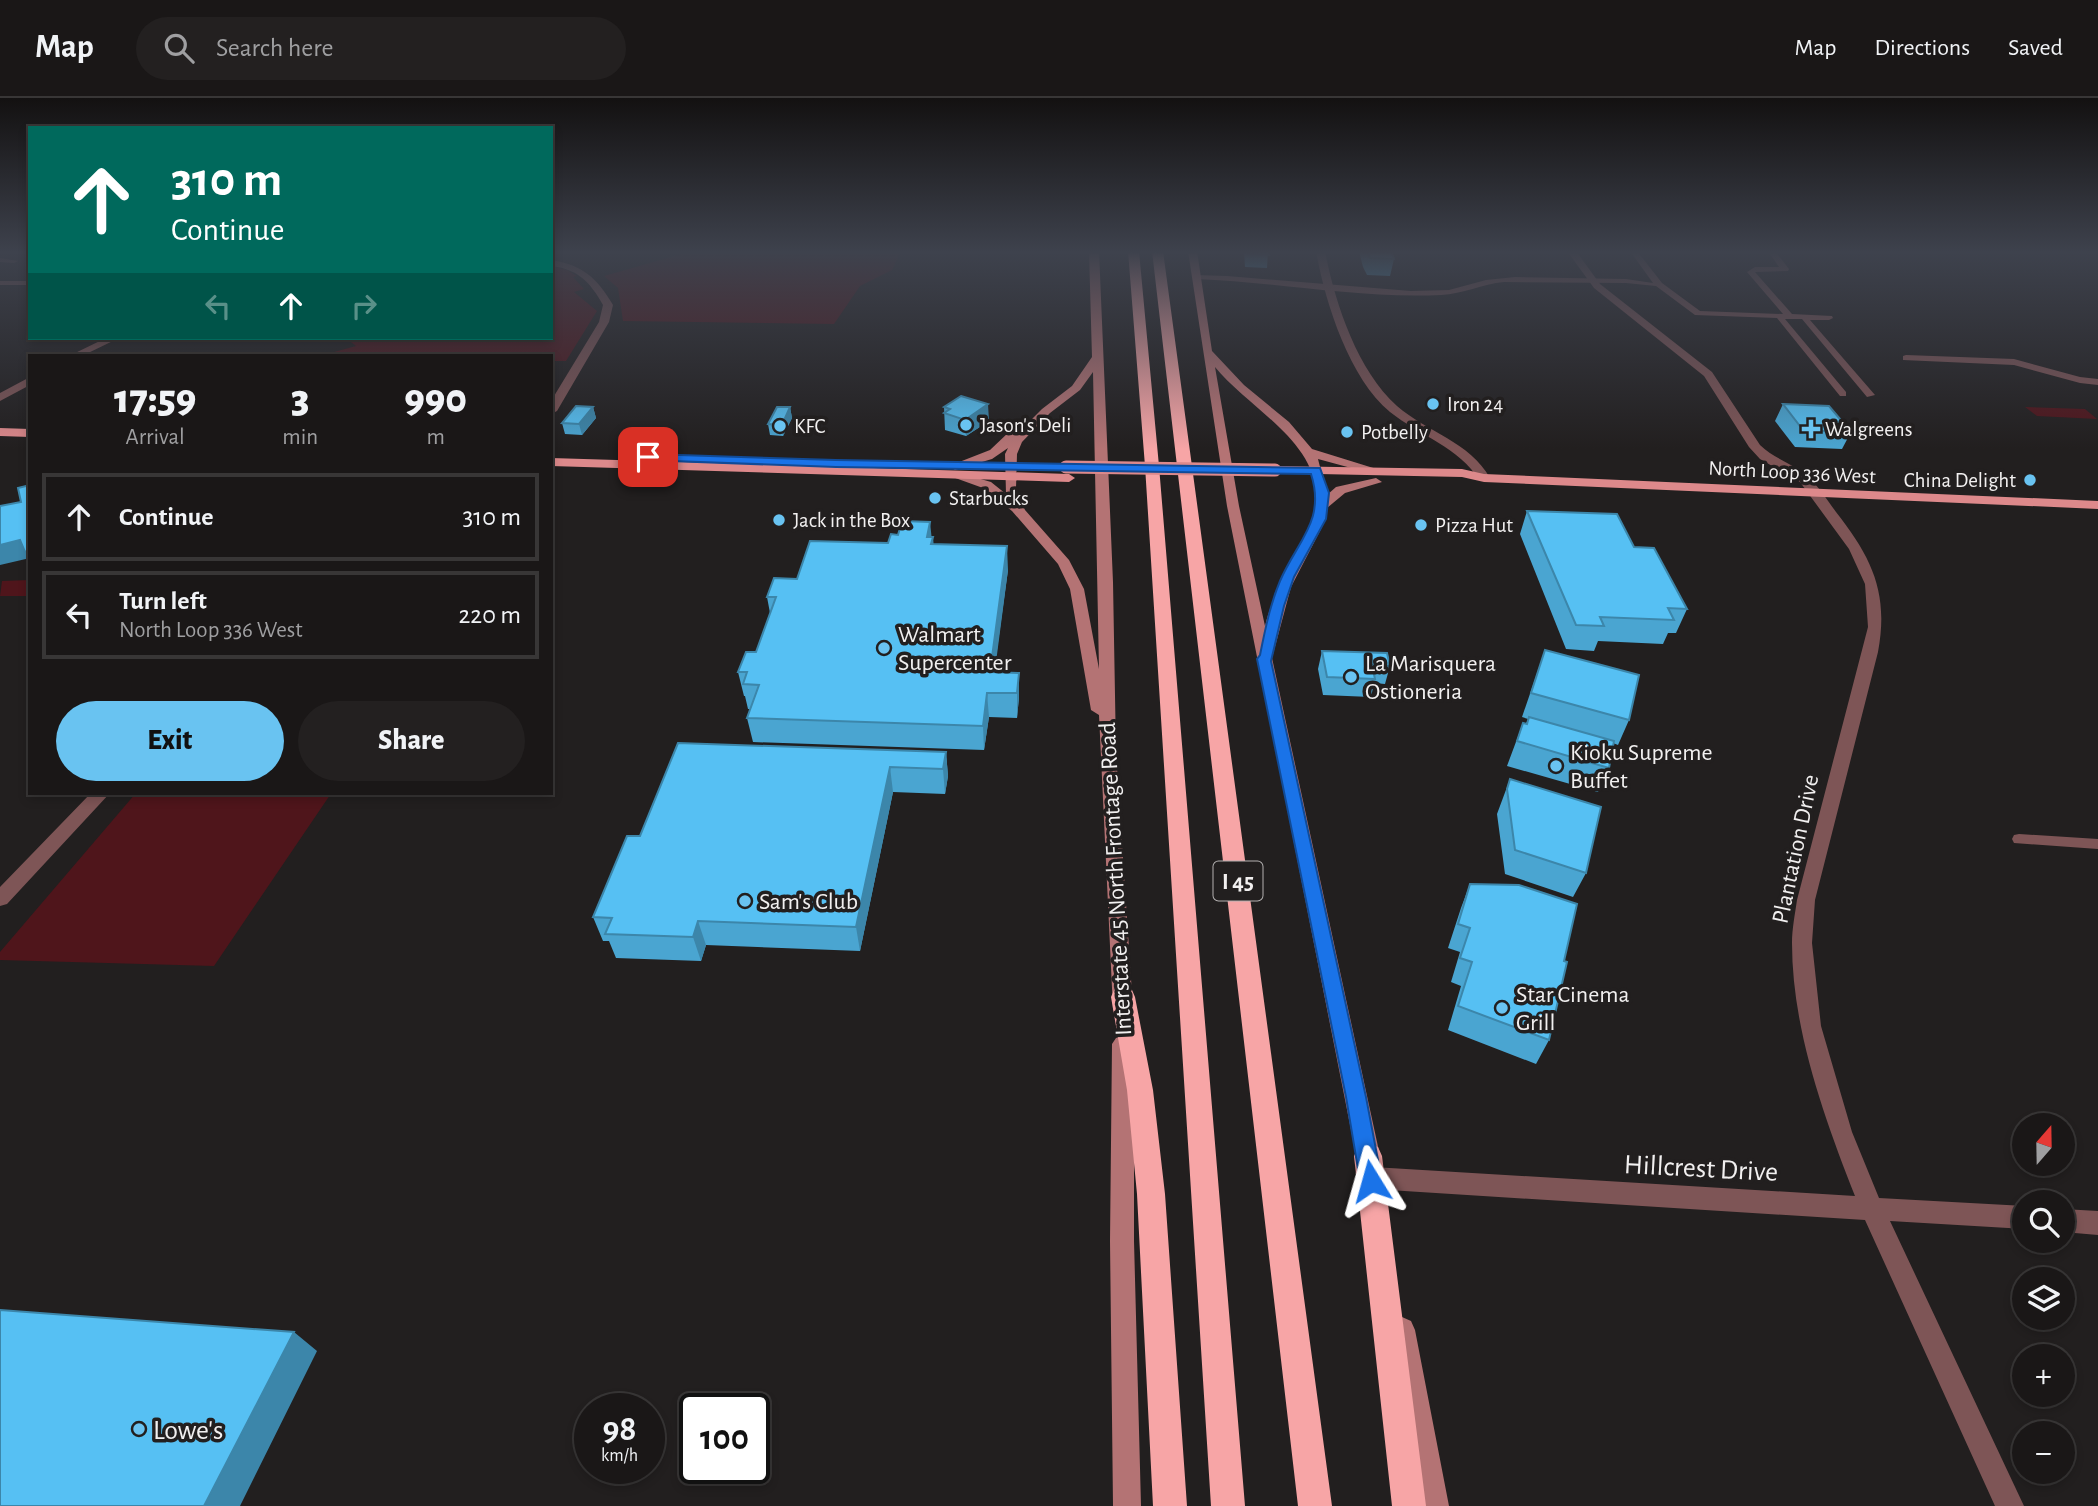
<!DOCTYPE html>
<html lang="en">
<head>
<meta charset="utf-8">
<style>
  :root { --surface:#1a1717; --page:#232020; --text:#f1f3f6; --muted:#9f9fa1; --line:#383636; --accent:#69c3f1 }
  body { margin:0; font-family:"Alegreya Sans",sans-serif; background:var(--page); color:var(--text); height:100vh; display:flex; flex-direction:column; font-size:26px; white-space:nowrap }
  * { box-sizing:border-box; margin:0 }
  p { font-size:23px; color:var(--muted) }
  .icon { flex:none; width:38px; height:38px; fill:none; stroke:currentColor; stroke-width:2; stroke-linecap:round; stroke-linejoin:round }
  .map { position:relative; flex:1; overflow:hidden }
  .details { position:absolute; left:28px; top:256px; width:525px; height:441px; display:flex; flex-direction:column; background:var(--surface); border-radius:0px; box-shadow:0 4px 10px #0003,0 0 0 2px var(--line) }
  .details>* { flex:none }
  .hud { position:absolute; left:28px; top:28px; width:525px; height:214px; border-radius:0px; box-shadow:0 4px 10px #0003,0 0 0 2px var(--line); background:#00695c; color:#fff; overflow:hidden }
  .needle { width:46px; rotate:20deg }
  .controls { position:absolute; left:2012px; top:1015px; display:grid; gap:14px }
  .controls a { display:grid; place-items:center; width:63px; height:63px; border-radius:50%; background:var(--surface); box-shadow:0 4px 10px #0003,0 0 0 2px var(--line); font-size:35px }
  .speed { position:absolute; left:574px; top:1295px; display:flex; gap:14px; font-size:35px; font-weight:700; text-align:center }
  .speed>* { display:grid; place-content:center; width:91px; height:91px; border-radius:50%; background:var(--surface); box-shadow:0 4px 10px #0003,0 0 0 2px var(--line); line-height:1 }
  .speed small { font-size:18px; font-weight:400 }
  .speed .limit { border:4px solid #111; border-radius:10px; background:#fff; color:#111 }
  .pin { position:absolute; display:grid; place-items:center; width:60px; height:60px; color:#fff; margin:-30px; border-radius:14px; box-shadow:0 4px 10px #0006 }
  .me { position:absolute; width:77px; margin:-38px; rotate:352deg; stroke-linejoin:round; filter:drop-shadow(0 0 5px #0008) }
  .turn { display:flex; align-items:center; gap:24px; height:147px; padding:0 28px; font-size:32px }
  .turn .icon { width:91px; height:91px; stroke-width:2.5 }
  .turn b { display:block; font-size:49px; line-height:60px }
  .lanes { display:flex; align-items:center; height:66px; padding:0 28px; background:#0003; justify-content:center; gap:35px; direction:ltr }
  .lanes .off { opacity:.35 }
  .eta { display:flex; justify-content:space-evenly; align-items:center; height:119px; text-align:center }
  .eta b { font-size:42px; font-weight:800; line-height:49px }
  .primary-button { display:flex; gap:14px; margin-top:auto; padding:14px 28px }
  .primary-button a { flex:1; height:80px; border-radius:42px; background:var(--accent); color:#111; font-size:28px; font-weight:800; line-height:80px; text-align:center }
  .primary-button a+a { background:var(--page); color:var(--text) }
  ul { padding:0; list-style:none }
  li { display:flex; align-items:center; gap:21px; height:88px; margin:0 14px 10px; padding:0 14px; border:4px solid var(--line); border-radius:0px }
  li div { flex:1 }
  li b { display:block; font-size:26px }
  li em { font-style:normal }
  header { display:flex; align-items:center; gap:42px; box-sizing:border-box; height:98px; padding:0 35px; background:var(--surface); border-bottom:2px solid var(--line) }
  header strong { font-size:33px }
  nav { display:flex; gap:38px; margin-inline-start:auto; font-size:24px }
  .search { width:490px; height:63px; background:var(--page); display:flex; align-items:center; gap:18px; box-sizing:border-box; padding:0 24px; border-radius:38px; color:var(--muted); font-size:26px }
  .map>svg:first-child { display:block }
</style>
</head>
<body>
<header>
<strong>Map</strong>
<div class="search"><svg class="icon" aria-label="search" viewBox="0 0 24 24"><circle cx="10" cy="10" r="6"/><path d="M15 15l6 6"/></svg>Search here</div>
<nav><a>Map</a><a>Directions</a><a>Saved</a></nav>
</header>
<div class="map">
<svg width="2098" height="1408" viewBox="0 0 2098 1408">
  <rect width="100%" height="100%" fill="#221f1f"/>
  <!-- green -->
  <path fill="#4f151b" d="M692,153H901L892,172L860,188L834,226L623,223L618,190L604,178Z
    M551,168L567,172L577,178L573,179L584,191L574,194L597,213L566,263H551V257H323L356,248L346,240H551Z
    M2025,309L2085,311L2097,321L2037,318Z
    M30,482V498H0L2,483Z
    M136,695L330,697L214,868L0,862V854Z"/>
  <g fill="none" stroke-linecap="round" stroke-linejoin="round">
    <!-- minor -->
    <path fill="#7e5556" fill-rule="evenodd" d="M1630,153H1637L1662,185L1700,213L1783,216L1747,174L1755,169H1779L1768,153H1775L1789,171L1788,173L1755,174L1792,216L1832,218L1833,220L1829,222H1810L1875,297L1867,299L1802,221H1785L1846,294V298H1840L1777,220L1695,217L1656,188L1626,185L1504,184C1482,186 1463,196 1441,197C1360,201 1278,184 1196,181L1192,179L1196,177L1227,178L1411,193L1449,192L1486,182L1515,179L1626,181L1653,185Z
      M0,160L18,163L14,165L0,164Z
      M0,183H30V187H0Z
      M1906,257L2014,261L2080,279L2098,281V287L2080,285L2014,267L1903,262V258Z
      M2019,736L2098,741V751L2014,745L2012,741L2014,737Z"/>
    <!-- tertiary -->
    <path fill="#7e5556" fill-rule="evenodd" d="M1316,153H1325C1335,205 1357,272 1397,308C1427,334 1470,344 1490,380L1488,383H1480C1459,349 1420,338 1390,314C1349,280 1325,204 1316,153Z
      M1567,153H1576L1600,186L1712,274L1760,347C1774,361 1795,366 1809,380C1819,389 1828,403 1836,414C1872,460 1889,495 1878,554L1815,802L1812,845L1821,928L1852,1034L1879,1100L2025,1108V1131L1890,1123L2024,1408H1995L1865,1122L1373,1091L1365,1088L1361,1080L1365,1072L1373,1069L1855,1098C1824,1019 1792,931 1792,845C1792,831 1795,816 1797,802L1868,529L1865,486L1849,451L1800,384L1760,361L1749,349L1704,278L1594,190Z
      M551,162C583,167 597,180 613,207L609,224L557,313L551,316V303L599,224L603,207C590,184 578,171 551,168Z
      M106,240H119L84,257H71Z
      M30,279V287L0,303V295Z
      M91,695H110L7,806L0,808V789Z
      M2063,1111L2098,1113V1137L2063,1134Z"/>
    <!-- secondary -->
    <path fill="#b47374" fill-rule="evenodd" d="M1089,153H1099L1113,484L1116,654L1133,911L1130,917L1123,920L1116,917L1113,911L1099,617L1091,612L1070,491L1058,466L1012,413L983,390L947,377L953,373L991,384L1006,396L1005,356L1008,350L992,361L955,372L949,368L990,352L1009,334L1018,335L1042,311L1072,288L1092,259ZM1093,274L1099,571L1084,491L1069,462L1025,412L1016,390L1017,356L1022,344L1050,315L1080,292Z
      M1188,153H1197L1212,253L1244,287L1289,324L1312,351L1383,373L1377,377L1318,361L1327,397L1336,389L1376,380L1382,384L1345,395L1327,410L1321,431L1291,489L1272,560L1382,1067L1378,1075L1370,1078L1362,1075L1358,1067L1227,408ZM1215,269C1253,316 1341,354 1309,429C1293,465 1275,488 1265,528L1239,408Z
      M1123,937L1130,940L1134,946V1143L1141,1408H1113L1110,1143L1112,946L1116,940Z
      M1402,1219L1411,1223L1415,1232L1449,1408H1421L1389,1232L1393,1223Z"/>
    <!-- primary -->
    <path fill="#dd898b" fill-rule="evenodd" d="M0,330L30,331V339L0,338Z
      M551,360L1069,376L1075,380L1069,384L551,368Z
      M1275,368L1462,371L1484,376L2098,403V411L1484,384L1462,379L1271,375V369Z"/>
    <!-- motorway -->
    <path fill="#f7a5a6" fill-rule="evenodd" d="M1128,153H1139L1159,368L1245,1408H1211L1145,368Z
      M1152,153H1163L1332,1408H1298Z
      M1123,889L1132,892L1135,899L1153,992L1165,1096L1187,1408H1153L1137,1096L1127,992L1111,899L1114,892Z
      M1368,1045L1378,1049L1382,1058L1426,1408H1392L1354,1058L1358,1049Z"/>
    <!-- primary-bridge -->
    <path stroke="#dd898b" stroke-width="13" d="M1066,369L1275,372"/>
  </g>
  <!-- wall -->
  <path fill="#4aa5d1" d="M1244,153H1268L1267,170L1245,169Z
    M1359,153H1391L1394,161L1390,178L1367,177L1363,169Z
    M1783,306L1851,334L1842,351L1795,349L1775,323Z
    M593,309L596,320L582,337L565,336L562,325Z
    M790,309L792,320L783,338L770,337L768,326Z
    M944,309L989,323L966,338L945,332Z
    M1527,413L1634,449L1687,511L1676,535H1668L1663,546L1598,543L1594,553L1566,551L1520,436Z
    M932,439L933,446L1008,472L994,574L1019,575V599L1017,620L989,619L984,652L753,644L747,620L750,611H748L745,598H744L738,574L756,554L770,515L767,499L797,481L888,445Z
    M1545,552L1629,622L1618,647L1613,645L1609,670L1598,694L1507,668L1523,625L1526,626L1528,621L1522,619Z
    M1322,553L1390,568L1385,586L1374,585L1371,599L1323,597L1318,571Z
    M946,654L948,678L945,696L893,694L860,853L706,847L701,863L616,860L609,843H603L593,819L640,738Z
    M1510,681L1586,775L1573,799L1505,776L1497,716Z
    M1470,786L1564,863L1549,942L1536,966L1448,932L1461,888L1451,884L1460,854L1448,850L1461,810Z"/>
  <!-- shaded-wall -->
  <path fill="#3c86aa" d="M988,306L989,323L966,338L965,322Z
    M593,309L596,320L582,337L579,326Z
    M790,309L792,320L783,338L782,327Z
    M930,424L932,443L933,439L935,462L927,439Z
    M20,442L30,452V460L0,467V447Z
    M1007,448L1008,472L992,595L990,574Z
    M1019,575V599L1017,620V595Z
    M987,595L989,619L984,652L983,628Z
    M946,654L948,678L945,696L943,671Z
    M890,669L893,694L860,853L856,829Z
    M698,823L706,847L701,863L693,839Z
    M294,1234L317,1253L240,1408H204Z"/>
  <!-- building -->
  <path fill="#56c0f3" stroke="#3c86aa" stroke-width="2" d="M1247,153H1268L1269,157L1247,156Z
    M1367,153H1391L1394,161L1370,160Z
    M961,298L988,306L965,322L944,315L950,311L944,309Z
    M1783,306L1829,308L1851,334L1803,332Z
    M576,308L593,309L579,326L562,325Z
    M777,309H790L782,327L768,326Z
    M30,387V452L25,454L20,442L0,447V408L21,404L18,390Z
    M1527,413L1617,416L1634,449L1654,450L1687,511L1668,510L1674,522L1600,519L1604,528L1576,527Z
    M902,423L930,424L927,439H933L931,446L1007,448L990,574L1019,575L1017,595H987L983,628L747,620L759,587L743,586L747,574H738L746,554H756L776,499H767L774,480L797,481L810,443L888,445L891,436L898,437Z
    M1545,552L1639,577L1629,622L1531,595Z
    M1322,553L1387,555L1390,568L1372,567L1375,581L1327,579Z
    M1529,619L1614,643L1609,670L1517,643L1523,625L1527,626Z
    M678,645L946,654L943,671L890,669L856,829L698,823L693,839L605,836L612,820L593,819L627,738H640Z
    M1510,681L1601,709L1586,775L1515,752L1507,691Z
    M1470,786L1519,787L1577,806L1564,863L1567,864L1549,942L1458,908L1472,864L1460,860L1470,830L1458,826Z
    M0,1212L294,1234L204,1408H0Z"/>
  <!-- sky -->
  <linearGradient id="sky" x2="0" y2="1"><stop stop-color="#131111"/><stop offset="0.44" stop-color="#3e424d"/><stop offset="1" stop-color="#3e424d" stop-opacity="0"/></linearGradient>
  <rect width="2098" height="351" fill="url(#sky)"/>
  <!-- route -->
  <path fill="#1a73e8" stroke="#114b97" stroke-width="2" d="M648,356L836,362L1320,370L1329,395L1326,421L1294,479L1284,508L1271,563L1366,999L1382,1083L1378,1090L1371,1093L1363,1090L1360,1083L1346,999L1257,561L1260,557C1265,532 1270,507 1280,483C1297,443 1326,423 1311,376L836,369L644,362L642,359Z"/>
  <!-- markers -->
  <g fill="#69c3f1" stroke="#221f1f" stroke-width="2.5">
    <circle cx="1433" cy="306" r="7"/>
    <circle cx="966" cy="327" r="7"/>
    <circle cx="780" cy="328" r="7"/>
    <path d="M1807.5 320.5h7v7h7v7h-7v7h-7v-7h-7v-7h7z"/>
    <circle cx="1347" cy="334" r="7"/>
    <circle cx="2030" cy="382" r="7"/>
    <circle cx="935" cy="400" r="7"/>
    <circle cx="779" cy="422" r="7"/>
    <circle cx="1421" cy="427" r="7"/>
    <circle cx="884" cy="550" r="7"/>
    <circle cx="1351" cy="579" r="7"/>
    <circle cx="1556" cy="668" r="7"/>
    <circle cx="745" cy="803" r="7"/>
    <circle cx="1502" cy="910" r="7"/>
    <circle cx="139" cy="1331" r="7"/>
  </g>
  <g text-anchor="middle" stroke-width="7" stroke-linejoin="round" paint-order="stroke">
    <!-- far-poi labels -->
    <g font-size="21" fill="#f2f0f0" stroke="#221f1f" text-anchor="start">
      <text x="1447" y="313">Iron 24</text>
      <text x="980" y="334">Jason's Deli</text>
      <text x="794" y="335">KFC</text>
      <text x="1825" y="338">Walgreens</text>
      <text x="1361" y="341">Potbelly</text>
      <text x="2016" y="389" text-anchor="end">China Delight</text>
      <text x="949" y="407">Starbucks</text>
      <text x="793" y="429">Jack in the Box</text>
      <text x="1435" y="434">Pizza Hut</text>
    </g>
    <!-- far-street labels -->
    <g font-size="21" fill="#f2f0f0" stroke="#221f1f">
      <text transform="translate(1792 374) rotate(3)" y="7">North Loop 336 West</text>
    </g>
    <!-- shield labels -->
    <rect fill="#221f1f" stroke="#b4b1b1" stroke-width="2" x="1213.5" y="763.5" width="49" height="39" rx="5"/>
    <g font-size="23" font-weight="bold" fill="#f2f0f0">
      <text x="1238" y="791">I 45</text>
    </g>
    <!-- poi labels -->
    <g font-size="24" fill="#f2f0f0" stroke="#221f1f" text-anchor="start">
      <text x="898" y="544">Walmart<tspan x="898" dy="28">Supercenter</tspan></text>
      <text x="1365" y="573">La Marisquera<tspan x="1365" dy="28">Ostioneria</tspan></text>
      <text x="1570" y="662">Kioku Supreme<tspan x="1570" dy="28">Buffet</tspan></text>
      <text x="759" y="811">Sam's Club</text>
      <text x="1516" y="904">Star Cinema<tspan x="1516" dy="28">Grill</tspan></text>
    </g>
    <!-- street labels -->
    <g font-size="24" fill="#f2f0f0" stroke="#221f1f">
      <text transform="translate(1795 751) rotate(-78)" y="8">Plantation Drive</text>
      <text transform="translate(1115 781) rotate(-93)" y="8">Interstate 45 North Frontage Road</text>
    </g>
    <!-- near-street labels -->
    <g font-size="28" fill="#f2f0f0" stroke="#221f1f">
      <text transform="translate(1701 1069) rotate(3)" y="10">Hillcrest Drive</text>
    </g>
    <!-- near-poi labels -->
    <g font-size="28" fill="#f2f0f0" stroke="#221f1f" text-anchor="start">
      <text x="153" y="1341">Lowe's</text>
    </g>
  </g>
</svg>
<div class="controls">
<a><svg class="needle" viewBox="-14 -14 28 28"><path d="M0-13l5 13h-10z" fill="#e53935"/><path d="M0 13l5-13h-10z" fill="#9f9fa1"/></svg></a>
<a><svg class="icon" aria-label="search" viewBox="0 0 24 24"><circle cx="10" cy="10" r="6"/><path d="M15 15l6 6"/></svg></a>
<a><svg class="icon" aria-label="layers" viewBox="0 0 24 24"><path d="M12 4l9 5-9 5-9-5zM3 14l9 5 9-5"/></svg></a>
<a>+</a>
<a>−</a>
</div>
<div class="speed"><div>98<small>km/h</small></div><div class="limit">100</div></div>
<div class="pin" style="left:648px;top:359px;background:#d93025"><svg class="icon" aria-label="arrive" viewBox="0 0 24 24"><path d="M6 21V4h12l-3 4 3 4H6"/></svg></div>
<svg class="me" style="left:1371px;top:1083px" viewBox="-20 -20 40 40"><path d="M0-17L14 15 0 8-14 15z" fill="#1a73e8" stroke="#fff" stroke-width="4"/></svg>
<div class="hud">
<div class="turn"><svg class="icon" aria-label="ahead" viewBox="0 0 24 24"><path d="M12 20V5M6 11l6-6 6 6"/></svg><div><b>310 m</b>Continue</div></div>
<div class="lanes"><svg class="icon off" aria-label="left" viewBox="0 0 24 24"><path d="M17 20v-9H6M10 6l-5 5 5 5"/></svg><svg class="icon" aria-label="ahead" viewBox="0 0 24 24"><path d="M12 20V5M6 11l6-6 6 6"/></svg><svg class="icon off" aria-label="right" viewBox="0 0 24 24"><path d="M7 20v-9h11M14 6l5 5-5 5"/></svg></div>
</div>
<section class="details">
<div class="eta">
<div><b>17:59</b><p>Arrival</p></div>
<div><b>3</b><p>min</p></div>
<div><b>990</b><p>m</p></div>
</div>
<ul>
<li><svg class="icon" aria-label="ahead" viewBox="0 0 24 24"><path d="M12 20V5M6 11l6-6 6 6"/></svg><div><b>Continue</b></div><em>310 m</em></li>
<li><svg class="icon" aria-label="left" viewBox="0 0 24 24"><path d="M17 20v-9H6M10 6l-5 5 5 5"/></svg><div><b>Turn left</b><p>North Loop 336 West</p></div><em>220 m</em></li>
</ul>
<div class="primary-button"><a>Exit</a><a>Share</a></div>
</section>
</div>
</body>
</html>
